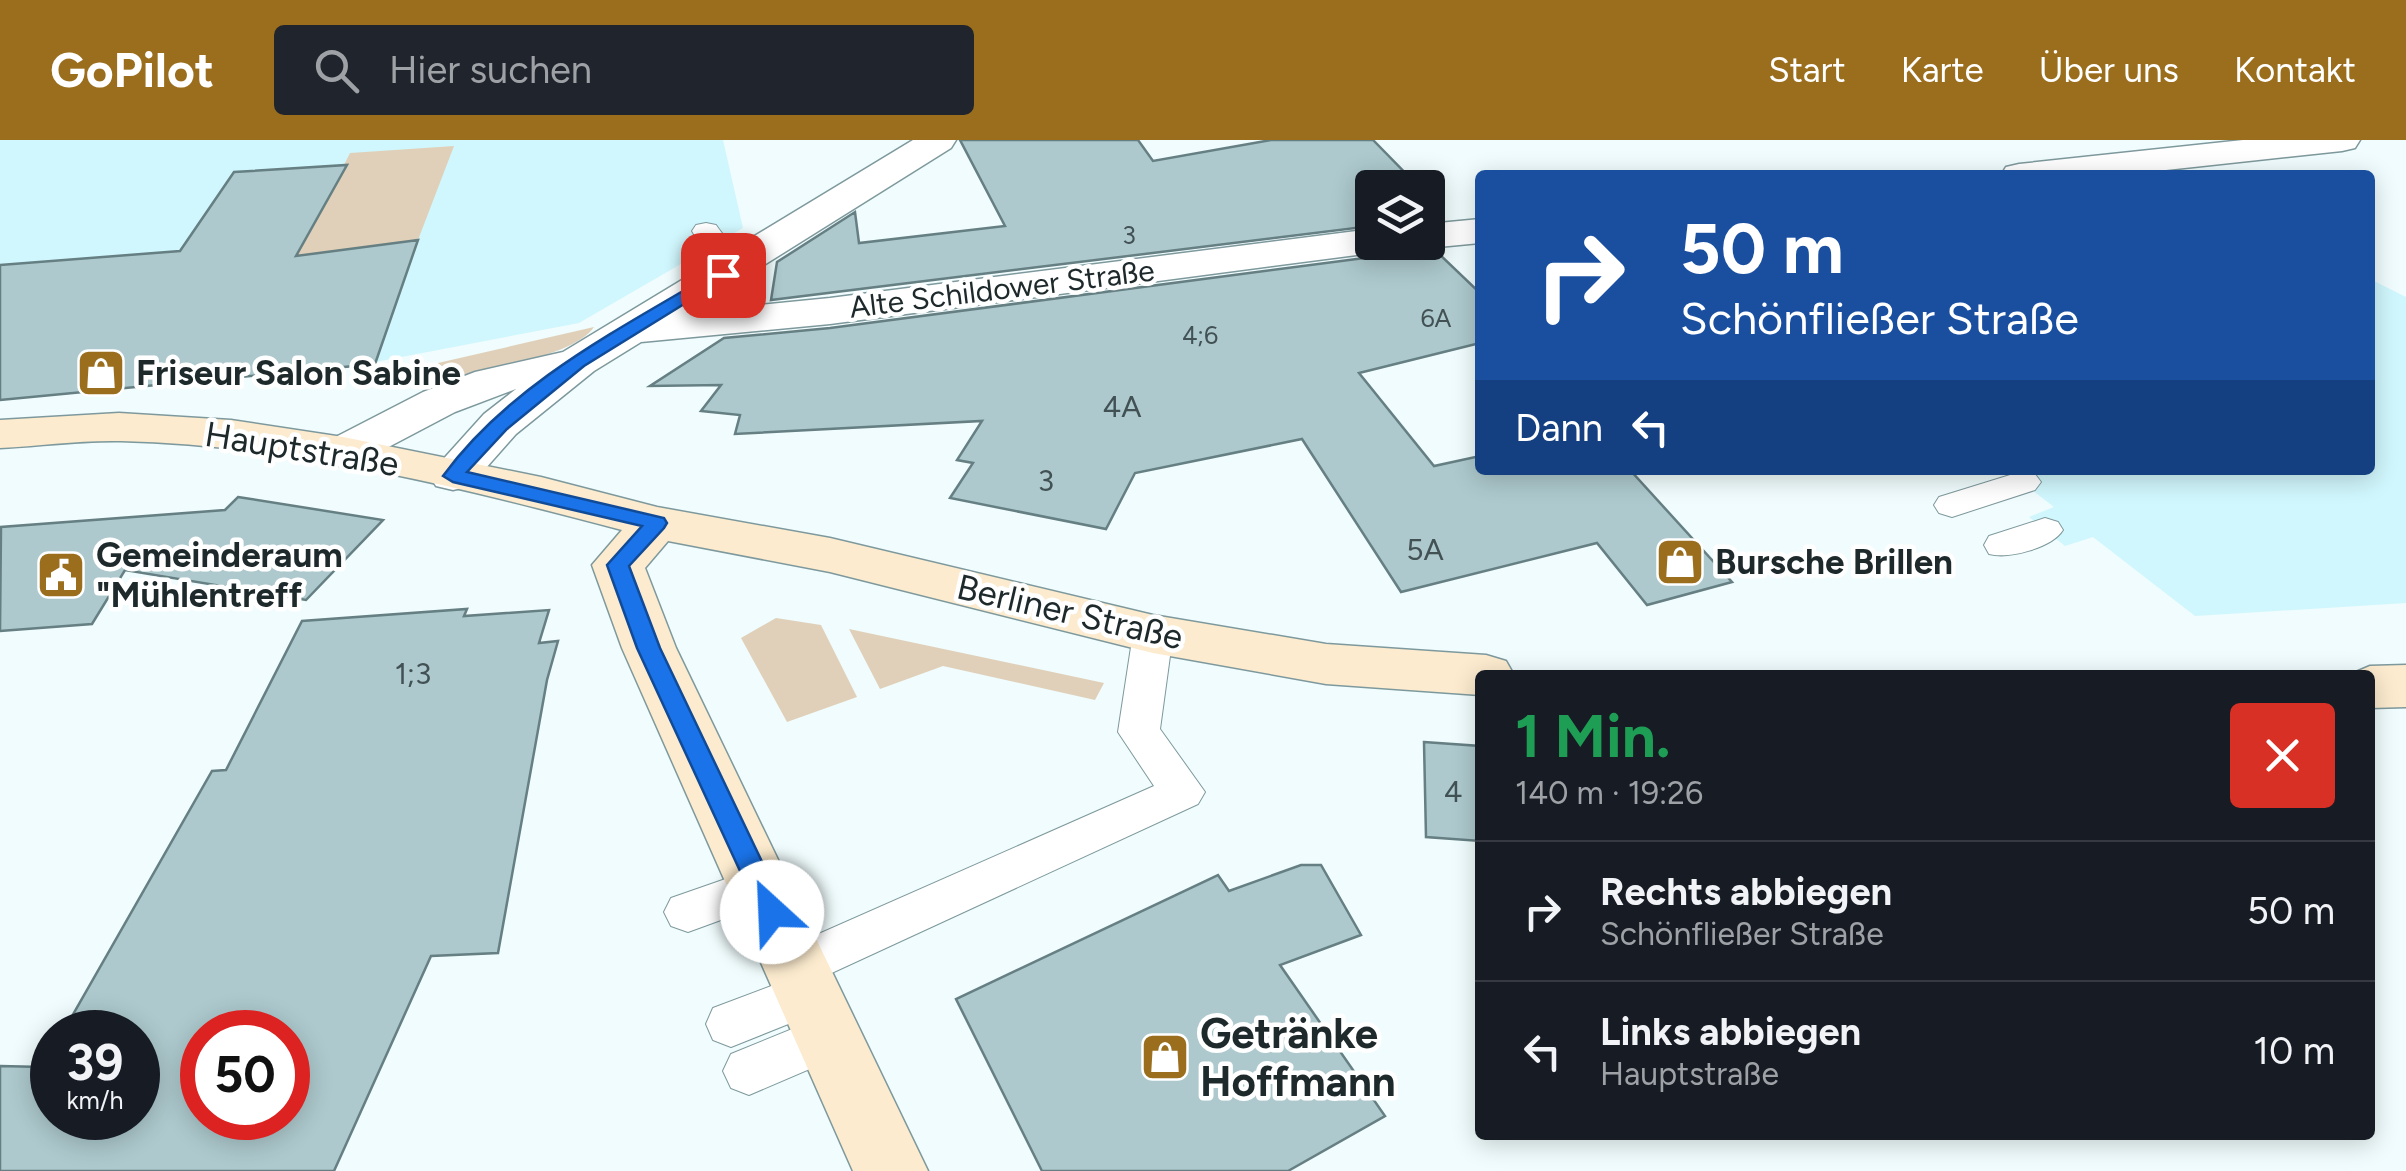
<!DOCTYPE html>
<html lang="de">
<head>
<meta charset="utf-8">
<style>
  :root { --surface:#171b24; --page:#20242c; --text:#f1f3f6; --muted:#9ea1a6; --line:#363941; --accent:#9a6e1d }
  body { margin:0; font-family:Figtree,sans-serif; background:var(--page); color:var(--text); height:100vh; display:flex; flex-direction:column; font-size:38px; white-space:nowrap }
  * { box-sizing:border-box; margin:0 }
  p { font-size:32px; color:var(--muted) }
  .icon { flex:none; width:55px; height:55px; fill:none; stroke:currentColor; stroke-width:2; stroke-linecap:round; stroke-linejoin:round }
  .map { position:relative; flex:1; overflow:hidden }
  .sheet { position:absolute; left:1475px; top:530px; width:900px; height:470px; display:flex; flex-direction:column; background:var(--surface); border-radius:10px; box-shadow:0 5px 25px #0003 }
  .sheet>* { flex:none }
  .hud { position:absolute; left:1475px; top:30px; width:900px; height:305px; border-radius:10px; box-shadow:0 5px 25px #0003; background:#1a4fa0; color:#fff; overflow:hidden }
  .tools { position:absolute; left:1355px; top:30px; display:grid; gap:20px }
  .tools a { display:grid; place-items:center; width:90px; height:90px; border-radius:10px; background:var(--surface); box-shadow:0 5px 25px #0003; font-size:50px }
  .speed { position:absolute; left:30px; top:870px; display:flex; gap:20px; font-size:50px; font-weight:700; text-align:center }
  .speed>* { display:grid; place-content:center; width:130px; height:130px; border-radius:50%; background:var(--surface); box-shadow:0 5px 25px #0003; line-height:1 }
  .speed small { font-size:25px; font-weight:400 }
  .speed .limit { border:15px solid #d22; background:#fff; color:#111 }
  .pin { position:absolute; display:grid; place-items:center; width:85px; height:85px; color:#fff; margin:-42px; border-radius:20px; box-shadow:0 5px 15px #0006 }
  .me { position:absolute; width:110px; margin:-55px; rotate:335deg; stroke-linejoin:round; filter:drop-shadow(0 0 8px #0008) }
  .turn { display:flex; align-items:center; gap:35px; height:210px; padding:0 40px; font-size:45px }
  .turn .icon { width:130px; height:130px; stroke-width:2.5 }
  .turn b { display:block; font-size:70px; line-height:85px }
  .then { display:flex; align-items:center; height:95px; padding:0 40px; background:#0003; gap:20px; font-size:38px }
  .round { display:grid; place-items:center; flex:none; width:105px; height:105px; border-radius:10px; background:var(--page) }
  .head { display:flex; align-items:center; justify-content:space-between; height:170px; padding:0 40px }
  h1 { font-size:60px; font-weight:700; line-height:75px; color:#1e9e55 }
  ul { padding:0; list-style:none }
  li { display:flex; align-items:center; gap:30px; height:140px; padding:0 40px; border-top:2px solid var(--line) }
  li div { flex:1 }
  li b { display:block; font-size:38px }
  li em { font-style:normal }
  header { display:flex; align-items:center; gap:60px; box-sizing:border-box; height:140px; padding:0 50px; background:var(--accent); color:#fff }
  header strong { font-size:48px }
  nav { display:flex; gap:55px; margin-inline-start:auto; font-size:35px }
  .search { width:700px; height:90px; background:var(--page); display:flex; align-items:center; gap:25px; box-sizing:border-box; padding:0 35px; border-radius:10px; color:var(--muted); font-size:38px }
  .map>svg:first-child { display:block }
</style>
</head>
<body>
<header>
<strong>GoPilot</strong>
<div class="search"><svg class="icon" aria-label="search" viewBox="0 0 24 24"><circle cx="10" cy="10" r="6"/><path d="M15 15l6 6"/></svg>Hier suchen</div>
<nav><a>Start</a><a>Karte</a><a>Über uns</a><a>Kontakt</a></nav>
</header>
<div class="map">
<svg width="2406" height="1031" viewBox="0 0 2406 1031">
  <rect width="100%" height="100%" fill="#f0fcfd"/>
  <!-- built -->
  <path fill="#d0f7fd" d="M0,0H723L743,88L579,183L349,227L0,260Z
    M2370,139L2406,157V463L2195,476L2093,397L2065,406L2029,377L2054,367L2006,330H2370Z"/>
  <!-- green -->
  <path fill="#e0d0b9" d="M454,6L418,100L383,105L255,185L316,81L350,13Z
    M594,187C575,217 470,234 432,241L438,223Z
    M776,478L821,485L857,557L787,582L741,498Z
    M849,489L1104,543L1095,560L943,526L880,549Z"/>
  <!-- building -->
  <path fill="#adc9cd" stroke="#657f83" stroke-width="2.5" fill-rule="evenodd" d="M960,0H1138L1153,21L1271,0H1373L1420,48H1372V86L771,160L777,122L855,72L859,103L1005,86Z
    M347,25L296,116L418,100L375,224L0,260V125L180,111L234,32Z
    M1394,102L1436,111L1480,153V203L1359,233L1434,326L1480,316V330H1630L1732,442L1647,465L1597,403L1401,452L1302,299L1135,333L1106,389L950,358L973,323L957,320L982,281L735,294L740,275L701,271L721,245L650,246L724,198L830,188L1372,117L1387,113Z
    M238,357L383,380L306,460L125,430L92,484L0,491L1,387L225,370Z
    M467,469L464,476L549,470L539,503L558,501L547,540L498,813L431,816L334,1031H0V926L43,927L52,911V978H138V892H63L212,631L226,630L302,481ZM202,892H288V978H202Z
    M1424,602L1480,606V701L1426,697Z
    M1301,725H1321L1361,795L1280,825L1385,976L1288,1031H1042L956,859L1218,735L1229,751Z"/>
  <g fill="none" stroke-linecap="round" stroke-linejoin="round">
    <!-- lane casing -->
    <g stroke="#7e999d" stroke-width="2">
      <path id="lane" d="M706,83L716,85C726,100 739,112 750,127L745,133H725L708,118L692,91L696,85Z
        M2023,331L2035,334L2041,342L2035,350L1952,377L1939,373L1934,365L1939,357Z
        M2045,378L2058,382L2063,390C2052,408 2009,419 1989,414L1984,405L1989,396Z
        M1153,480L1167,484L1173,494L1160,589L1205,652L1198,664L823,837L834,854L826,869L731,907L713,900L706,884L713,868L782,842L773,826L780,811L1154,646L1118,592L1133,494L1139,484Z
        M760,727L776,732L783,746L776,760L688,792L671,786L664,772L671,758Z
        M829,874L847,881L854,897L847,913L749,955L731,948L723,931L731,914Z"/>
    </g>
    <!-- street casing -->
    <g stroke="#7e999d" stroke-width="3">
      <path id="street" d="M913,0H956L951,8L689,172L830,158L1372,89V102H1391L1386,109L1372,113L830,184L641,202L594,231L516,294L470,346L453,350L436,346L429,335L484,274L516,249L455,272L360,322L343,327L326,322L319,312L326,302L423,252L475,232L563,212Z
        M2243,0H2360L2355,8L2342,11L2120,35H2001L2006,27L2019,24Z
        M1480,79V103L1428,108L1413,102H1428V84Z"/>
    </g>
    <!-- secondary casing -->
    <g stroke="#7e999d" stroke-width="3">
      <path id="secondary" d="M119,273L231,280L343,297L541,337L657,367L830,398L1153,475L1326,504L1486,515L1506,521L1514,535H1480V555L1326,544L1153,513L830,432L668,401L645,428L676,508L928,1031H853L622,508L592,425L622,390C460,347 290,305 121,301C81,300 40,306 0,308V280Z
        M2406,525V567L2370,568V535H2349L2370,526Z"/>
    </g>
    <!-- lane -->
    <use href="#lane" fill="#fff" fill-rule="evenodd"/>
    <!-- street -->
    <use href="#street" fill="#fff" fill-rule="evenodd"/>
    <!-- secondary -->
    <use href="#secondary" fill="#fcebce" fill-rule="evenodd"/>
  </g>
  <!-- route -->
  <path fill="#1a73e8" stroke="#114b97" stroke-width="2.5" d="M717,131L731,135L584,226L507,289L467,332L664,378L667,383L664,388L629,426L660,508L786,772L782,781L772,784L763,781L759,772L637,508L607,425L642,386L453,342L443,336C511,243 620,189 717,131Z"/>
  <!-- icons -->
  <defs>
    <g id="shop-square" transform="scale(2.5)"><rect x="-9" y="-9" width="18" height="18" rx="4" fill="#9a6e1d" stroke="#fff"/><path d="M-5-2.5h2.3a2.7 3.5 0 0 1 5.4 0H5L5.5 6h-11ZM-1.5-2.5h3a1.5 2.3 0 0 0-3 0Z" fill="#fff"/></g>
    <g id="civic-square" transform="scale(2.5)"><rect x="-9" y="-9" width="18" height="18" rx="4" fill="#9a6e1d" stroke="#fff"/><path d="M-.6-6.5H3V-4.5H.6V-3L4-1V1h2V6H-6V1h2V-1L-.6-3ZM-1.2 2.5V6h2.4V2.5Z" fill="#fff"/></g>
  </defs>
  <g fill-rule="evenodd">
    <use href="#shop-square" x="101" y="233"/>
    <use href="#shop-square" x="1680" y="422"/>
    <use href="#civic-square" x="61" y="435"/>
    <use href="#shop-square" x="1165" y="917"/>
  </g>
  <g text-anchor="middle" stroke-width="9" stroke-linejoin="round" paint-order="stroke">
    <!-- far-number labels -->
    <g font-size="25" fill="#425154">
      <text x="1129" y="104">3</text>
      <text x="1436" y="187">6A</text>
      <text x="1200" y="204">4;6</text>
    </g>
    <!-- far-street labels -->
    <g font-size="30" fill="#1e292b" stroke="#fff">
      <text transform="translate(1002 149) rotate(-7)" y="10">Alte Schildower Straße</text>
    </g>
    <!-- number labels -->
    <g font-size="30" fill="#425154">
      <text x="1122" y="277">4A</text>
      <text x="1046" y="351">3</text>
      <text x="1425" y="420">5A</text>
      <text x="413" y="544">1;3</text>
      <text x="1453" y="662">4</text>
    </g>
    <!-- poi labels -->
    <g font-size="35" font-weight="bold" fill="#1e292b" stroke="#fff" text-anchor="start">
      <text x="136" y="245">Friseur Salon Sabine</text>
      <text x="96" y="427">Gemeinderaum<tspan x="96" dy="40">"Mühlentreff</tspan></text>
      <text x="1715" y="434">Bursche Brillen</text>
    </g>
    <!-- street labels -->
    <g font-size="35" fill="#1e292b" stroke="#fff">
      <text transform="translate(302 309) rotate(9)" y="12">Hauptstraße</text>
      <text transform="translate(1070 472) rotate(13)" y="12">Berliner Straße</text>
    </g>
    <!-- near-poi labels -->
    <g font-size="42" font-weight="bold" fill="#1e292b" stroke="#fff" text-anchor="start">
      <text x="1200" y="908">Getränke<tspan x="1200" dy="48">Hoffmann</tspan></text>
    </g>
  </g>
</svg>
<div class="tools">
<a><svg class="icon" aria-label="layers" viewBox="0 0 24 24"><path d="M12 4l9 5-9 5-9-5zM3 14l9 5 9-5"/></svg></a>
</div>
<div class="speed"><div>39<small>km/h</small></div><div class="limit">50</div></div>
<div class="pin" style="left:723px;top:135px;background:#d93025"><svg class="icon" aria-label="arrive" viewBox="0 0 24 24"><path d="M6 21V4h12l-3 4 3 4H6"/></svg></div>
<svg class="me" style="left:772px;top:772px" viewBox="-20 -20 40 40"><circle r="19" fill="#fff"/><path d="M0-13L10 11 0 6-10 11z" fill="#1a73e8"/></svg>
<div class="hud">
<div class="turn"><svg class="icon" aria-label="right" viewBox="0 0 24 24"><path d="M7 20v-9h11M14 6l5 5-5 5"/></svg><div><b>50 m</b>Schönfließer Straße</div></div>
<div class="then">Dann<svg class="icon" aria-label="left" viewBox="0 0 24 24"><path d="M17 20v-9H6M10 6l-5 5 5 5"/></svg></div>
</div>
<section class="sheet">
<div class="head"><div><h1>1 Min.</h1><p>140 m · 19:26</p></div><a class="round" style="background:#d93025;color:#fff"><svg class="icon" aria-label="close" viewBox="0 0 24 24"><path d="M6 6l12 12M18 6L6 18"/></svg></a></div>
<ul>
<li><svg class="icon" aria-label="right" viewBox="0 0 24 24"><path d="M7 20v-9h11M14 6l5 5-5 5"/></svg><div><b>Rechts abbiegen</b><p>Schönfließer Straße</p></div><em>50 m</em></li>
<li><svg class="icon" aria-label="left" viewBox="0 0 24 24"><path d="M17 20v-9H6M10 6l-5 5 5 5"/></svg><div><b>Links abbiegen</b><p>Hauptstraße</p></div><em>10 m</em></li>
</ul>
</section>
</div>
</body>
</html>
